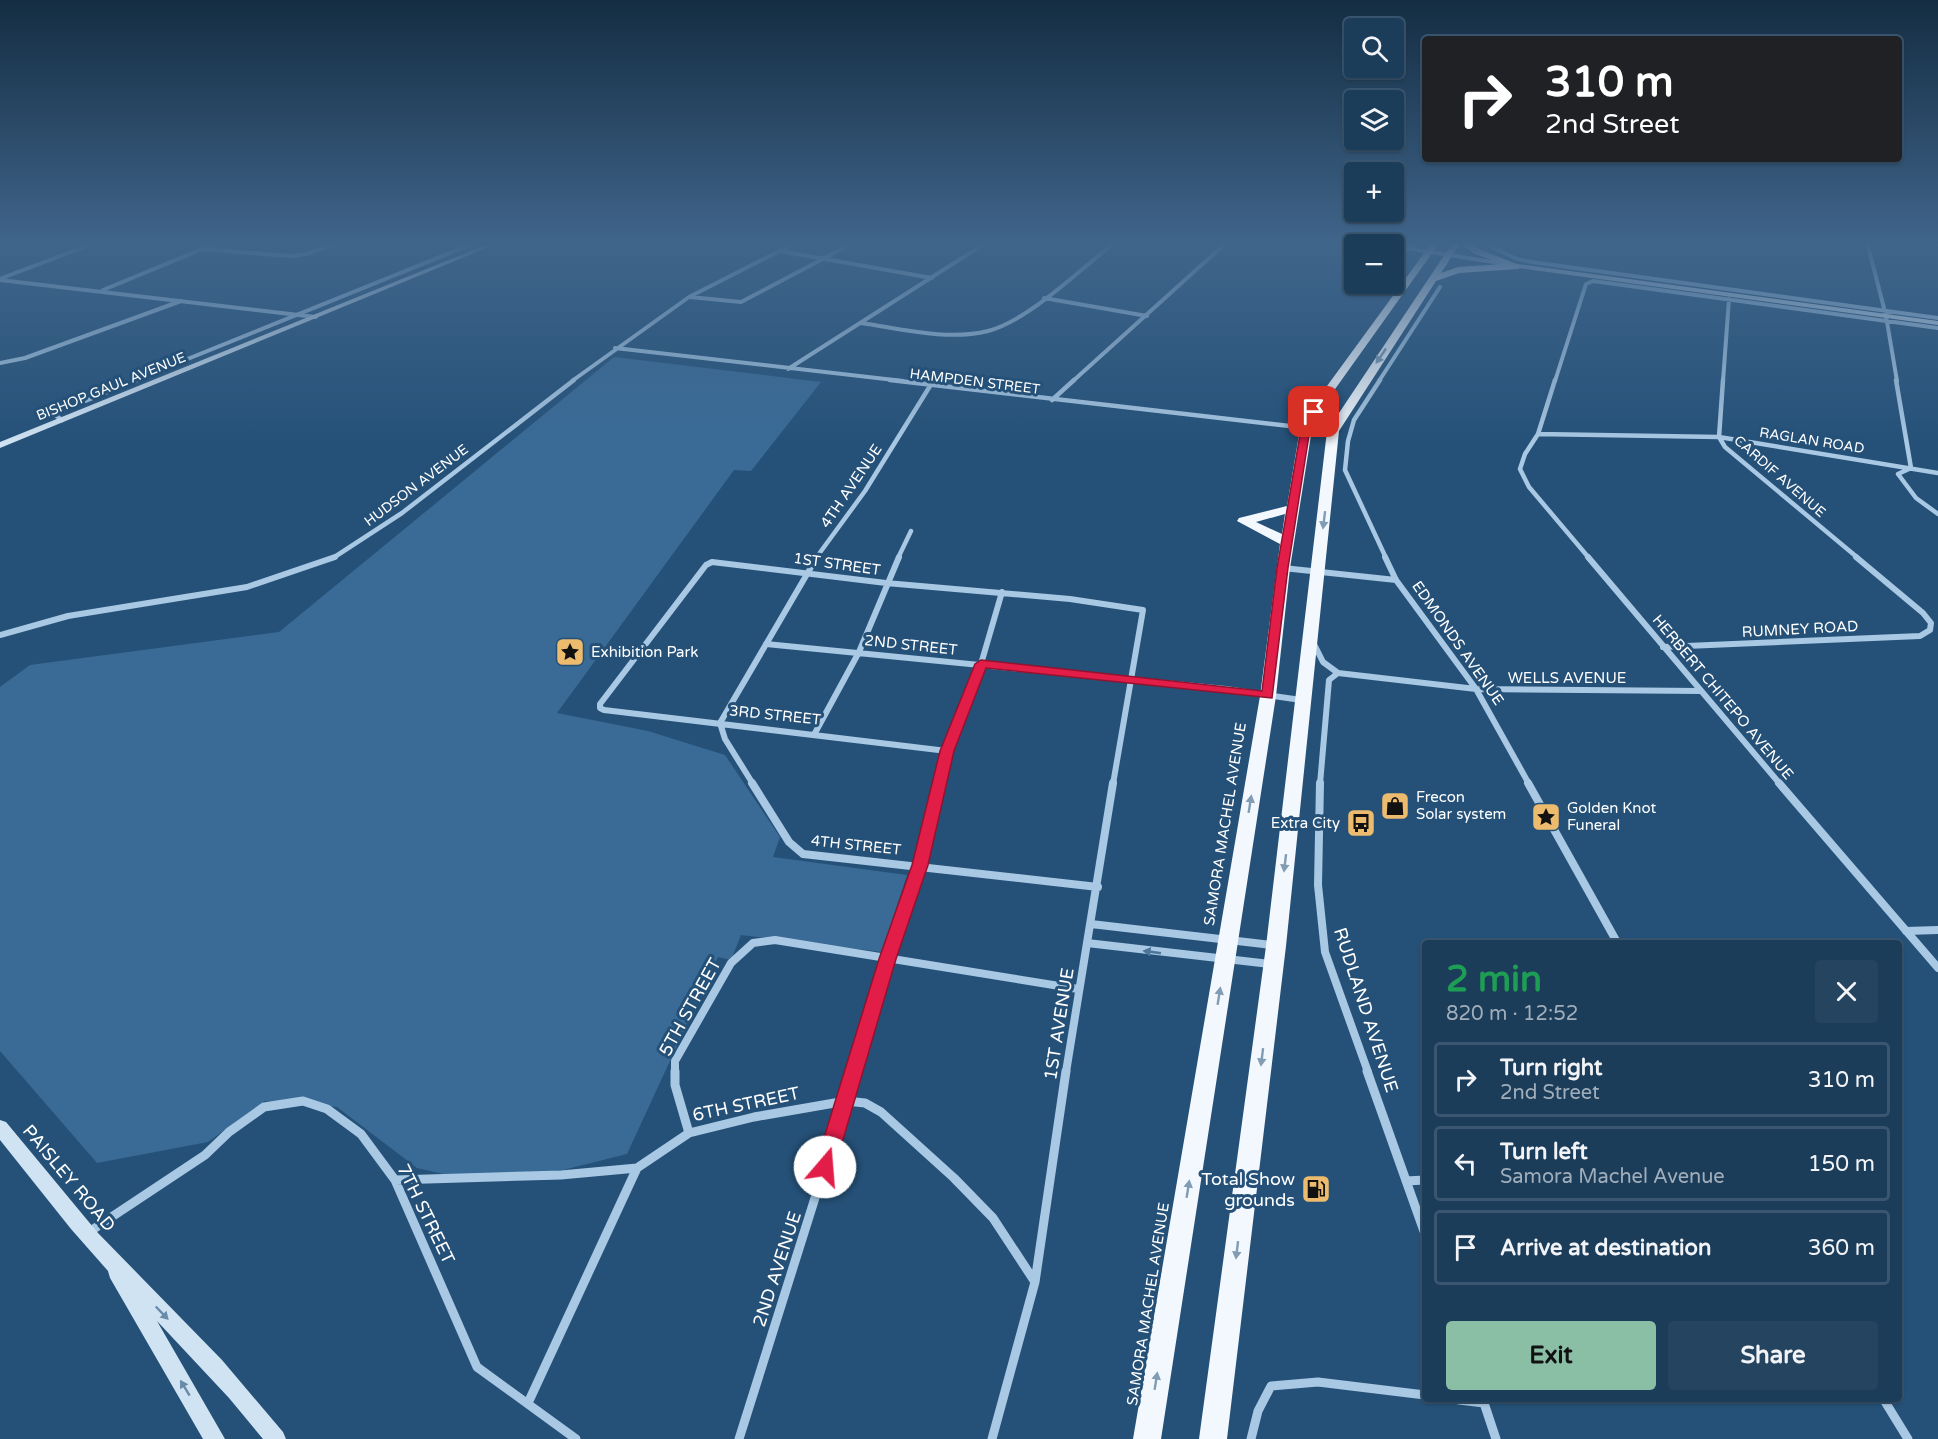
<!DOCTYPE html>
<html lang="en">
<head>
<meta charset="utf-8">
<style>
  :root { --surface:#1c3d5a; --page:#254460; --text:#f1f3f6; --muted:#a0aebb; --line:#3a5670; --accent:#8abfa5 }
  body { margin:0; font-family:"Varela Round",sans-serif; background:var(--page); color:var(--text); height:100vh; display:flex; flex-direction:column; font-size:22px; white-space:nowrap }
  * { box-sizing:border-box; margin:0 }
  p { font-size:20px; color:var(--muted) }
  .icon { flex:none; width:33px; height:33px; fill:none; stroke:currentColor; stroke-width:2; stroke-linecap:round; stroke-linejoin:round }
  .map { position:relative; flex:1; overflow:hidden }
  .details { position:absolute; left:1422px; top:940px; width:480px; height:462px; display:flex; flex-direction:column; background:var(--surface); border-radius:6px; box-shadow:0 2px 4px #0004,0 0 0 2px var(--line) }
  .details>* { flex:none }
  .guide { position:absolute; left:1422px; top:36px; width:480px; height:126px; border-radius:6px; box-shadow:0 2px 4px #0004,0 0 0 2px var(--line); background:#202124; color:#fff; overflow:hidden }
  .fabs { position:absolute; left:1344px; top:18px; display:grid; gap:12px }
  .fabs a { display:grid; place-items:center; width:60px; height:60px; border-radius:6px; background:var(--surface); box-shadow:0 2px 4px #0004,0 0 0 2px var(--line); font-size:30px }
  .pin { position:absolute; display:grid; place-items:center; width:51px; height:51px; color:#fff; margin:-26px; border-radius:12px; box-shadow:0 3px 9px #0006 }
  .me { position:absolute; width:66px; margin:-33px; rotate:18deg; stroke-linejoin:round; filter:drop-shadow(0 0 4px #0008) }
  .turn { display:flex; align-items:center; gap:21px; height:126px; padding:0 24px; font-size:27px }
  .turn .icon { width:78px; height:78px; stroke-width:2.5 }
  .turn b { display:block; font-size:42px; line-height:51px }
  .round { display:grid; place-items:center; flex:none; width:63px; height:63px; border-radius:6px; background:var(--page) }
  .summary { display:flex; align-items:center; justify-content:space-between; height:102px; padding:0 24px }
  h1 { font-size:36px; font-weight:800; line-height:45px; color:#1e9e55 }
  .button { display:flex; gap:12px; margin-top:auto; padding:12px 24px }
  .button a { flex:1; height:69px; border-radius:6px; background:var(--accent); color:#111; font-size:24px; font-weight:800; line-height:69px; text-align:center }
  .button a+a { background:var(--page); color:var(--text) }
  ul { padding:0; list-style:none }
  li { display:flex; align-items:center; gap:18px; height:75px; margin:0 12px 9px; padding:0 12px; border:3px solid var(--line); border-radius:6px }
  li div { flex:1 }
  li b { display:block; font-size:22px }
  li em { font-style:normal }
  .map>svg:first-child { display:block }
</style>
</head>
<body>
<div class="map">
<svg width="1938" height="1439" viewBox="0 0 1938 1439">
  <rect width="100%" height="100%" fill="#255178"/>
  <!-- green -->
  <path fill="#396b96" d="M614,357L821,382L751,471L734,470L557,713L648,731L725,755L780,837L773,857L907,875L882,952L741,935L731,960L718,957L627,1154L531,1178H461L417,1168L337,1107L265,1101L208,1142L97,1163L0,1051V687L30,665L279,632Z"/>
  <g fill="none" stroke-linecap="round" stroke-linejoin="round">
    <!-- minor-far4 -->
    <path stroke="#a8c8e3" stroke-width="4" d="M1482,242L1517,259L1532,262L1938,318
      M1867,242L1886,316L1897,381
      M1913,242L1938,245
      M201,249L291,256L306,254L340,242
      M780,251L932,278
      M2,278L97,242
      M0,280L316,317
      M103,290L219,242
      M690,297L741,302L855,242
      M1044,298L1147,316
      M861,323C902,329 947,341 988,331C1028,321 1082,268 1115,242
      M615,348L903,381
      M0,363L25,358L181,301
      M788,369L987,242
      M133,381L477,242
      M572,381L689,297L797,242
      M1073,381L1227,242
      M1379,381L1440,287
      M1555,381L1586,284L1593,281L1938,328
      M1723,381L1729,299"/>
    <!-- minor-far3 -->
    <path stroke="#a8c8e3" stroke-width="4.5" d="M890,380L1333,431
      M1380,380L1354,420L1348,441L1345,470L1386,558
      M1555,380L1538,434L1525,454L1520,469L1529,487L1589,558
      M1723,380L1719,437L1725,447L1858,558
      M1896,380L1911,468L1898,474L1916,498L1938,514
      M1052,400L1074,380
      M62,420L55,415L60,411L137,380
      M1538,434L1719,437L1938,473
      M333,558L402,513L574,380
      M816,558L865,491L930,386
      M898,558L911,531"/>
    <!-- minor-far2 -->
    <path stroke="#a8c8e3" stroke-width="6" d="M1385,557L1396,580L1476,689L1529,784
      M1588,557L1780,784
      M1283,568L1396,580
      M0,635L68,616L247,587L335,557
      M1313,642L1323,662L1338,673
      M766,644L1226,689L1301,700
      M1663,647L1920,636L1930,630L1931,623L1923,613L1856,557
      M815,733L859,652L899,557
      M947,751L604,710L600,708V704L706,565L712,562L886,583L1070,599L1143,610L1113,784
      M753,784L725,739L720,723L817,557
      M939,784L947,751L981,664L1002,592
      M1320,784L1329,680L1338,673L1476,689L1700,691"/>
    <!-- minor-far1 -->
    <path stroke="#a8c8e3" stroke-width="8" d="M752,783L789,842L803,854L1098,887
      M1320,783L1318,885L1325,952L1368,1072
      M1528,783L1618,944
      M1779,783L1938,968
      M1091,924L1272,945
      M1906,931L1938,930
      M1087,943L1270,964
      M675,1072V1061L731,963L753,943L775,940L1078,989
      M854,1072C883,976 916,881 939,783
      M1066,1072L1113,783"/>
    <!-- minor -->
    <path stroke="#a8c8e3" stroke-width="9" d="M675,1071V1085L689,1133
      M1367,1071L1425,1234
      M395,1180L561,1175L637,1168L689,1133L754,1117L846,1101L865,1103L881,1112L954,1178L993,1218L1035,1282
      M1406,1181L1425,1180
      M89,1232L205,1155L229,1132L264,1107L303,1101L327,1109L361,1134L395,1180L477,1367L576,1439
      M1459,1400L1484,1403
      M1483,1400L1496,1439
      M1884,1400L1908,1439
      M528,1403L637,1168
      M739,1439L855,1071
      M992,1439L1035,1282L1066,1071
      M1251,1439L1258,1411L1271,1386L1318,1382L1425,1395"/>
    <!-- secondary -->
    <path fill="#d0e3f3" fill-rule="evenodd" d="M493,242H501L0,448V442Z
      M1363,242H1381L1388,244H1372Z
      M1393,244H1394L1518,264L1938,321V325L1518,268L1394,248Z
      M0,1120L6,1122L98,1233L222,1360L283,1432L286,1439H263L229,1398L157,1321L225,1439H203L110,1278L108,1271L71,1229L0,1140Z"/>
    <!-- trunk -->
    <path fill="#f3f8fe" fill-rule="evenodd" d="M1394,242H1440L1328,399L1312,429L1290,568L1276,696L1161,1439H1133L1260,696L1280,544L1237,521L1239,518L1287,506L1300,429L1319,397L1430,245L1394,248V244H1390ZM1285,514L1282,534L1256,522Z
      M1453,242H1468L1481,250L1522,266L1518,269L1459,273L1436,281L1339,431L1286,946L1227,1439H1199L1266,946L1327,431ZM1460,244L1475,254L1503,264L1458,267L1441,273Z"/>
  </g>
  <!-- one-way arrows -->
  <defs><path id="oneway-solid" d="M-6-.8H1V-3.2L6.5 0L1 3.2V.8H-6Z" transform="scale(1.5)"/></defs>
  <g fill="#829cb4">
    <use href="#oneway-solid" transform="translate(1381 356) rotate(124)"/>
    <use href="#oneway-solid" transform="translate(1324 520) rotate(97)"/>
    <use href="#oneway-solid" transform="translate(1250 804) rotate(-81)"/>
    <use href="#oneway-solid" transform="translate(1285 863) rotate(97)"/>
    <use href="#oneway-solid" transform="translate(1219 996) rotate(-81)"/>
    <use href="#oneway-solid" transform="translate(1262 1057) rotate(97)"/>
    <use href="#oneway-solid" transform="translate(1188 1189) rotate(-81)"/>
    <use href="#oneway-solid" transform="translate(1237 1250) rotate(97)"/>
    <use href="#oneway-solid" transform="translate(1156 1381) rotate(-81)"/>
  </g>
  <use fill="#4c7598" href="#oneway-solid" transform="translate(1152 952) rotate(-172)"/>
  <g fill="#698ba9">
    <use href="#oneway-solid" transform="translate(162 1313) rotate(46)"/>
    <use href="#oneway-solid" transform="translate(185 1388) rotate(-121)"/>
  </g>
  <!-- sky -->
  <linearGradient id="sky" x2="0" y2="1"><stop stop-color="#142d42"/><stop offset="0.55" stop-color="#40658b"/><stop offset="1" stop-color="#40658b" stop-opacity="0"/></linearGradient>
  <rect width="1938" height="443" fill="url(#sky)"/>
  <!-- route -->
  <path fill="#e11d48" stroke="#92132f" stroke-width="1.5" d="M1311,411L1319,412L1310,429L1288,568L1272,698L986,668L954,751L928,865L896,959L835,1167L832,1174L825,1176L818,1174L815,1167L879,959L912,865L940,751L975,664L981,660L1262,691L1277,568L1301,429Z"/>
  <!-- icons -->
  <defs>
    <g id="sight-square" transform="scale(1.5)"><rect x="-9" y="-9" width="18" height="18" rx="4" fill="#ecbb6d" stroke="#255178"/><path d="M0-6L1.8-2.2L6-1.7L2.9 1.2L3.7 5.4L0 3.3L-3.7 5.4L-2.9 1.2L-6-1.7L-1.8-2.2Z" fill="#111"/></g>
    <g id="shop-square" transform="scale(1.5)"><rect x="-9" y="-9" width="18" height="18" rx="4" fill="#ecbb6d" stroke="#255178"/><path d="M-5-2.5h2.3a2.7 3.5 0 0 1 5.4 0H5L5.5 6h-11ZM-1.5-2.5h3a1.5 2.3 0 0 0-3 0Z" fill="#111"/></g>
    <g id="bus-square" transform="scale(1.5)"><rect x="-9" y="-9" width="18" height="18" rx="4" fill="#ecbb6d" stroke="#255178"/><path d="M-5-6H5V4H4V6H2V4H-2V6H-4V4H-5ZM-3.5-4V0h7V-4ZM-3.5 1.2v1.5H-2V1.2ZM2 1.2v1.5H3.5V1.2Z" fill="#111"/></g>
    <g id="fuel-square" transform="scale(1.5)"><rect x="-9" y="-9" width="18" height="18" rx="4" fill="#ecbb6d" stroke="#255178"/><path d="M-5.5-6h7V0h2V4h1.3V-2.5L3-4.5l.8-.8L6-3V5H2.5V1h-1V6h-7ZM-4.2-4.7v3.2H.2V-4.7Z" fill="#111"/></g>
  </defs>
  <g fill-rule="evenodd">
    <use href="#sight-square" x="570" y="652"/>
    <use href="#shop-square" x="1395" y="806"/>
    <use href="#sight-square" x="1546" y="817"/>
    <use href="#bus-square" x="1361" y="823"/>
    <use href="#fuel-square" x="1316" y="1189"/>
  </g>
  <g text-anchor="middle" stroke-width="6" stroke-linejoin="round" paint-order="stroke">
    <!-- far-street labels -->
    <g font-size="14" fill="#fff" stroke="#255178">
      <text transform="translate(975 381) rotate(7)" y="5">HAMPDEN STREET</text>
      <text transform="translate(111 386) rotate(-22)" y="5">BISHOP GAUL AVENUE</text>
      <text transform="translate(1812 440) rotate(9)" y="5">RAGLAN ROAD</text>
      <text transform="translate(1780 476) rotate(41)" y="5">CARDIF AVENUE</text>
      <text transform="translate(416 485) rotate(-37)" y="5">HUDSON AVENUE</text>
    </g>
    <!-- street labels -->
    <g font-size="15" fill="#fff" stroke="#255178">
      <text transform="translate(851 486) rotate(-56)" y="5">4TH AVENUE</text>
      <text transform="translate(837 564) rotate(8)" y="5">1ST STREET</text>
      <text transform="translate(1800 629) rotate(-3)" y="5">RUMNEY ROAD</text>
      <text transform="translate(1458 643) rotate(55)" y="5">EDMONDS AVENUE</text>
      <text transform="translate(911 645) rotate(6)" y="5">2ND STREET</text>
      <text x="1567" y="683">WELLS AVENUE</text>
      <text transform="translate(1723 697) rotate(50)" y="5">HERBERT CHITEPO AVENUE</text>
      <text transform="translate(775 715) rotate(6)" y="5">3RD STREET</text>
      <text transform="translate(1225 824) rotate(-81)" y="5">SAMORA MACHEL AVENUE</text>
      <text transform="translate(856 845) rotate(6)" y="5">4TH STREET</text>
      <text transform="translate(1148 1304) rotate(-81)" y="5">SAMORA MACHEL AVENUE</text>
    </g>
    <!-- poi labels -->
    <g font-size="15" fill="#fff" stroke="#255178" text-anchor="start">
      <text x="591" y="657">Exhibition Park</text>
      <text x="1416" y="802">Frecon<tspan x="1416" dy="17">Solar system</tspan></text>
      <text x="1567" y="813">Golden Knot<tspan x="1567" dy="17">Funeral</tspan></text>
      <text x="1340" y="828" text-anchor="end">Extra City</text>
    </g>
    <!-- near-street labels -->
    <g font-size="18" fill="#fff" stroke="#255178">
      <text transform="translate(690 1007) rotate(-61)" y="6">5TH STREET</text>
      <text transform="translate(1366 1010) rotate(72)" y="6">RUDLAND AVENUE</text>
      <text transform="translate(1059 1024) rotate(-81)" y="6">1ST AVENUE</text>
      <text transform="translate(746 1104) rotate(-12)" y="6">6TH STREET</text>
      <text transform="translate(69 1178) rotate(50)" y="6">PAISLEY ROAD</text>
      <text transform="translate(426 1214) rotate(64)" y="6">7TH STREET</text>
      <text transform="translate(777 1269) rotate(-72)" y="6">2ND AVENUE</text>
    </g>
    <!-- near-poi labels -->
    <g font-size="18" fill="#fff" stroke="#255178" text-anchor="end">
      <text x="1295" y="1185">Total Show<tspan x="1295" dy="21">grounds</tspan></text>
    </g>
  </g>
</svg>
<div class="fabs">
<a><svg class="icon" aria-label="search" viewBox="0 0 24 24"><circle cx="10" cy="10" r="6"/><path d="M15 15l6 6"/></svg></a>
<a><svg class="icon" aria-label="layers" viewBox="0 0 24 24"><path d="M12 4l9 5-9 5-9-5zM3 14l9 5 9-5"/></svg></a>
<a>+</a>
<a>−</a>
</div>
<div class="pin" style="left:1314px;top:412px;background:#d93025"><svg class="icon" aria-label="arrive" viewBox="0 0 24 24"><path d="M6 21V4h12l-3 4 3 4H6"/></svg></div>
<svg class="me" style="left:825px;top:1167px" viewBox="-20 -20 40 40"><circle r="19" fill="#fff"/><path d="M0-13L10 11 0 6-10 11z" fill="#e11d48"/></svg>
<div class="guide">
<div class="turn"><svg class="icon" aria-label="right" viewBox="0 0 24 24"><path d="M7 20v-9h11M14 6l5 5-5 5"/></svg><div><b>310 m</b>2nd Street</div></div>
</div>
<section class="details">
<div class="summary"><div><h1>2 min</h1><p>820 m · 12:52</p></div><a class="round"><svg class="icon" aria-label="close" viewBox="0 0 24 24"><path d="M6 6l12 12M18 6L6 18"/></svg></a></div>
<ul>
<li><svg class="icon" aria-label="right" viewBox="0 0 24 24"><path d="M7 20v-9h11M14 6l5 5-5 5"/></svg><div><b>Turn right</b><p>2nd Street</p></div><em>310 m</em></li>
<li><svg class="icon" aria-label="left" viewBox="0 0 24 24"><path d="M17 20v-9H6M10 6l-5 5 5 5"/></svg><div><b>Turn left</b><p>Samora Machel Avenue</p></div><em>150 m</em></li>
<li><svg class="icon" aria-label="arrive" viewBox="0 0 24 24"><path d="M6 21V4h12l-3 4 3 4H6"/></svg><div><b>Arrive at destination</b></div><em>360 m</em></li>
</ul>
<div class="button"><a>Exit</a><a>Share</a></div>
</section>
</div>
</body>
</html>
